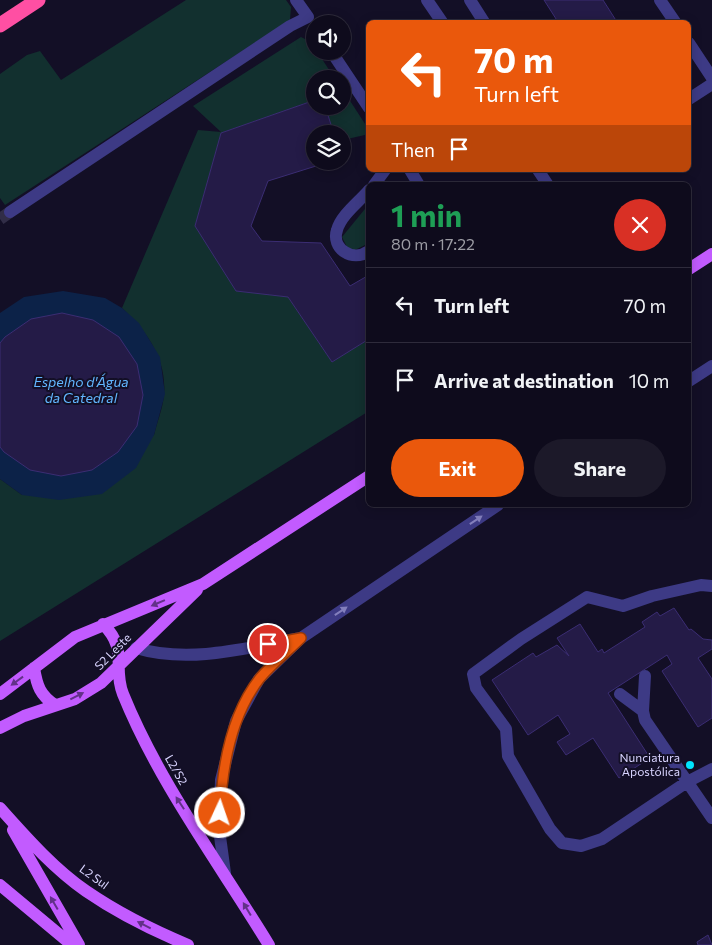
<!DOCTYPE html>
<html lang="en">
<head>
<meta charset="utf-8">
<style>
  :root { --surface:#0e0b1c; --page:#1c1929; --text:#f1f3f6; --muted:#9b9ba3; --line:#2e2b3b; --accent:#ea580c }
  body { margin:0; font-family:Commissioner,sans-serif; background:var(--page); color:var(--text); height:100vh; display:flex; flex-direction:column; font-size:19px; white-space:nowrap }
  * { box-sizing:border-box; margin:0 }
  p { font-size:16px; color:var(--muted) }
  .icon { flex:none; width:28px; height:28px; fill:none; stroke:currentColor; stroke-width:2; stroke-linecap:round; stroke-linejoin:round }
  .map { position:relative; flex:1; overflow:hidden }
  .sheet { position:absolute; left:366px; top:182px; width:325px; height:325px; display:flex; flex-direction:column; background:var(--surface); border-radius:8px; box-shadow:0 2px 12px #0003,0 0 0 1px var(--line) }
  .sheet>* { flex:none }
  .guide { position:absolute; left:366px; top:20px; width:325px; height:152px; border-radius:8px; box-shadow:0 2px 12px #0003,0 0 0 1px var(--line); background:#ea580c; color:#fff; overflow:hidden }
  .buttons { position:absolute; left:306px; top:15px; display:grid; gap:10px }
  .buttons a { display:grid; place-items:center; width:45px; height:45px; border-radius:50%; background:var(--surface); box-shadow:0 2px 12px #0003,0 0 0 1px var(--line); font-size:25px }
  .pin { position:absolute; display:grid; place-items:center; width:42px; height:42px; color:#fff; margin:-21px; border:2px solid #fff; border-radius:50%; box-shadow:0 1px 5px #0007 }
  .me { position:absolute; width:55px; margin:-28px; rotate:3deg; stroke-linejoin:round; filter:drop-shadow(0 0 4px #0008) }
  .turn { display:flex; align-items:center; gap:18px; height:105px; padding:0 25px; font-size:22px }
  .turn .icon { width:65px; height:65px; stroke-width:2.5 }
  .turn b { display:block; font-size:35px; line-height:42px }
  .then { display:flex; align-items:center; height:48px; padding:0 25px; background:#0003; gap:10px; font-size:19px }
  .round { display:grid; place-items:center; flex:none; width:52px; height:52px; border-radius:26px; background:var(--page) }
  .summary { display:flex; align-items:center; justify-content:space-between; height:85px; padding:0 25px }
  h1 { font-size:30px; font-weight:700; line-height:38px; color:#1e9e55 }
  .button { display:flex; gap:10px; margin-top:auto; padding:10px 25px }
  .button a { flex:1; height:58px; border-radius:30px; background:var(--accent); color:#fff; font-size:20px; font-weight:700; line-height:58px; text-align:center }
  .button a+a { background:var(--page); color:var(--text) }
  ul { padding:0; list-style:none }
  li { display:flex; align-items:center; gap:15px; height:75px; padding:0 25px; border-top:1px solid var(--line) }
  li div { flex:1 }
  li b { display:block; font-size:19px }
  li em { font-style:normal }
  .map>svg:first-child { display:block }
</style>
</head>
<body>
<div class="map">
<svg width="712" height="945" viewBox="0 0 712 945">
  <rect width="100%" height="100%" fill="#130f26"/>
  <!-- green -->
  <path fill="#12302f" d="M186,0H286L291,7L290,20L5,205L0,198V74L27,55L40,51L61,80Z
    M301,37L311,42L335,79H315V100L221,133L195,226L288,297L332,362L369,339V411L0,641V479L22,495L154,435C157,422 163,408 164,394C167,359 146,330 122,308L198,130L221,132L193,106Z
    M343,90L369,130V134L343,140L342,134H334L325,106H342Z
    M369,204V243L353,251L347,247L342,237Z"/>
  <!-- water -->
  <path fill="#0c2248" d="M63,291L105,298L122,308L139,323L160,357L165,394L154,435L136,468L102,494L59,500L22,495L0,479V313L24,297Z"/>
  <!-- building -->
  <path fill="#241b47" stroke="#3b2d73" d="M544,0H603L617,22H558Z
    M315,100V106H325L334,134H315V161H332L268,181L251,226L262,241L321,243L350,286L369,275V339L332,362L288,297L236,291L195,226L221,133Z
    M62,313L93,320L119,337L137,364L143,395L137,426L118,452L92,470L61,476L30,470L4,452L0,447V343L5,337L31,319Z
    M674,608L689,630L691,629L703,639L712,640V649L698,658L712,679V718L698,727L662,671L672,664L667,655L608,693L650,758L619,778L593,738L566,755L557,742L570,734L558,715L528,735L492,680L533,653L536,657L557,645L569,656L557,638L580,624L598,652L602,649L604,653L645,627L642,622L657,612L660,616Z
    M708,935L712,945H698L697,942Z"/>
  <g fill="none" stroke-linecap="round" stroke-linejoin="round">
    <!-- minor-tunnel -->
    <path stroke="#312d47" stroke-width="12" stroke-dasharray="12 6" stroke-linecap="butt" d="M0,219L10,212"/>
    <!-- minor -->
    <path stroke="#3d3a85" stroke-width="12" d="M427,0L442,22
      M470,0L484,22
      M660,0L675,22
      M689,43L712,78
      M331,51L369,108
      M689,99L712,84
      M410,170L419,185
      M538,170L548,185
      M374,185L385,170
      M369,190C359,202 341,215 337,230C331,248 352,263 369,251
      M10,212L290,26L308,17L296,0
      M689,381L712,366
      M712,586L701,585L652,596L623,606L587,597L521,639L473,674L476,688L506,729L508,756L550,829L562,843L581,846L602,839L687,782L712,769
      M136,648C189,664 247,648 301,638
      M620,694L643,711L645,676
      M643,711L645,720L712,818
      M225,873L219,829L221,780L236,721L259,679L301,638L498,505"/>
    <!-- major -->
    <path stroke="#c25bff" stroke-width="12" d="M689,269L712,254
      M103,624C129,650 112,666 123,694C159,783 219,863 269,945
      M34,668C37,686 40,695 55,705
      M0,694L75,637L203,584L369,476
      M0,728L24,716L75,699L101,683L197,590
      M0,808C26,837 53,868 86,891C118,913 152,930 188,945
      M13,830L79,945
      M0,885L72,945"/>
    <!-- highway -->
    <path stroke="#ff4fa3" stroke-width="15" d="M0,25L38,0"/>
  </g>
  <!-- one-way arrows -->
  <defs><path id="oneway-solid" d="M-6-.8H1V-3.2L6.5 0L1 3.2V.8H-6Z" transform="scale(1.25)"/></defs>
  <g fill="#837fbc">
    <use href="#oneway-solid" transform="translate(476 520) rotate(-34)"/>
    <use href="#oneway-solid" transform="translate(341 611) rotate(-34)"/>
  </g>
  <g fill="#623188">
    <use href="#oneway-solid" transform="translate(158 603) rotate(157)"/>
    <use href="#oneway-solid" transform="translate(17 681) rotate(144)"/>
    <use href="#oneway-solid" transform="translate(77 696) rotate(-27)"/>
    <use href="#oneway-solid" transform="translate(180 803) rotate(-123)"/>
    <use href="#oneway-solid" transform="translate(54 903) rotate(-120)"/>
    <use href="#oneway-solid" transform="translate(247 909) rotate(-121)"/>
    <use href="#oneway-solid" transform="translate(144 925) rotate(-153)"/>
  </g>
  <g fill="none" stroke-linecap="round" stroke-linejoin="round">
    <!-- route casing -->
    <g stroke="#983908" stroke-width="12">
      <path id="route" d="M220,813C222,767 231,715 260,678C272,664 288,651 301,638L268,644"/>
    </g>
    <!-- route -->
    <use href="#route" stroke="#ea580c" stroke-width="9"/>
  </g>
  <!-- markers -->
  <circle fill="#00e5ff" stroke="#130f26" stroke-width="2" cx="690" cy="765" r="5"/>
  <g text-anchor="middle" stroke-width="4" stroke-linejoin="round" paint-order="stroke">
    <!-- street labels -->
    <g font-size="12" fill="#d9d4ff" stroke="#130f26">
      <text transform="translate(113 652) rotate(-45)" y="4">S2 Leste</text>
      <text transform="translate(176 770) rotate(60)" y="4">L2/S2</text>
      <text transform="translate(94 877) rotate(36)" y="4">L2 Sul</text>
    </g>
    <!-- poi labels -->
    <g font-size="12" fill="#d9d4ff" stroke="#130f26" text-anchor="end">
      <text x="680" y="762">Nunciatura<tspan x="680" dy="14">Apostólica</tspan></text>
    </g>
    <!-- water labels -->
    <g font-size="14" font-style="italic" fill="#62b6ff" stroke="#130f26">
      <text x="81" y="387">Espelho d'Água<tspan x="81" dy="16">da Catedral</tspan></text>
    </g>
  </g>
</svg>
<div class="buttons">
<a><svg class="icon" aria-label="sound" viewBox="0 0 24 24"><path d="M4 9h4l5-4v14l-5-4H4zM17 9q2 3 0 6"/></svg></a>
<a><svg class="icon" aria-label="search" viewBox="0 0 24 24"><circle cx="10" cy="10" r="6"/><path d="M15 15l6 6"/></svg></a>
<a><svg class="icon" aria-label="layers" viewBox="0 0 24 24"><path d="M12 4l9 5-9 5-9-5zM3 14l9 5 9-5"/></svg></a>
</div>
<div class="pin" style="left:268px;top:644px;background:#d93025"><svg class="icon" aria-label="arrive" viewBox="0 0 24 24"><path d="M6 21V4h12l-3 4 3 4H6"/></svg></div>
<svg class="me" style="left:220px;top:813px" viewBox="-20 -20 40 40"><circle r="17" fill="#ea580c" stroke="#fff" stroke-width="3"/><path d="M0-11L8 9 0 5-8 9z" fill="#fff"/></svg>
<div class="guide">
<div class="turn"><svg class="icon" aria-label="left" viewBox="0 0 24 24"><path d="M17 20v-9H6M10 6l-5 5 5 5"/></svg><div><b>70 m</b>Turn left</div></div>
<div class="then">Then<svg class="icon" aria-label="arrive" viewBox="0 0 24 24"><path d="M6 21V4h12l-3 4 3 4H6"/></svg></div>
</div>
<section class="sheet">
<div class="summary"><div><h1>1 min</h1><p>80 m · 17:22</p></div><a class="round" style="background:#d93025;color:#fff"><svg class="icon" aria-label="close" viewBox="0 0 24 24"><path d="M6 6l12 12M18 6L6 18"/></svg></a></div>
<ul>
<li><svg class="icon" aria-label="left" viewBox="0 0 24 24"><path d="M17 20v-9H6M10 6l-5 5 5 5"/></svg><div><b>Turn left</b></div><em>70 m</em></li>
<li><svg class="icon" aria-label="arrive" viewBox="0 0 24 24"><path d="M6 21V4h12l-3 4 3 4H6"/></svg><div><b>Arrive at destination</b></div><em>10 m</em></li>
</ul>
<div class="button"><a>Exit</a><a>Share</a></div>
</section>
</div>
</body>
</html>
